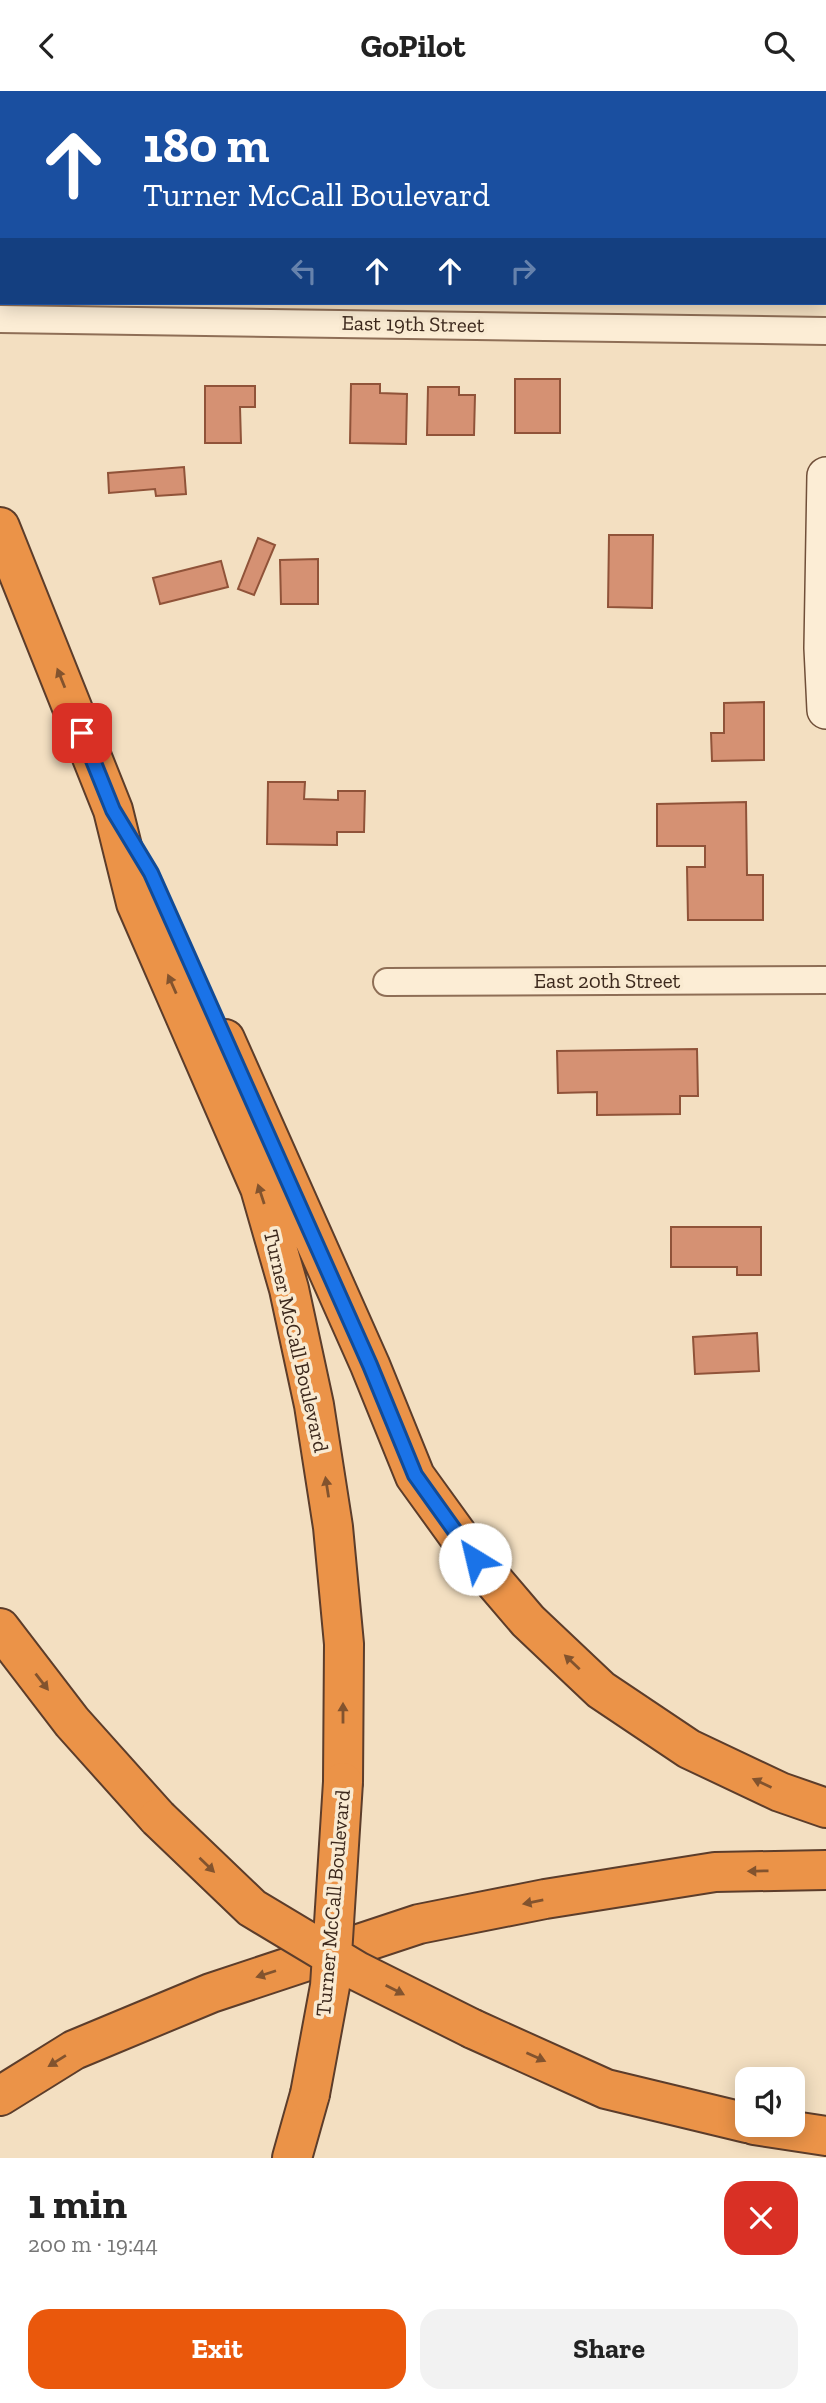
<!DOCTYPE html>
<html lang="en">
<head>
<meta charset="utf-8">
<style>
  :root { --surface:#fff; --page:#f2f2f2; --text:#222; --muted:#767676; --accent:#ea580c }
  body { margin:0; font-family:"Zilla Slab",serif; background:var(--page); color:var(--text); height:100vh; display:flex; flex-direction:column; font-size:26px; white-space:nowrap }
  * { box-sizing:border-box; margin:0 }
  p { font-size:23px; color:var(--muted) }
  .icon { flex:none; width:38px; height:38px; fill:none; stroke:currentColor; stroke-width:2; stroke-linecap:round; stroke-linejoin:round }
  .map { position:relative; height:2067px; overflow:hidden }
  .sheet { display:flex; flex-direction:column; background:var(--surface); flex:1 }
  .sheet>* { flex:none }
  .top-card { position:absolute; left:0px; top:0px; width:826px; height:214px; box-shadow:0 4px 18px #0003; background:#1a4fa0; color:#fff; overflow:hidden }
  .tools { position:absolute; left:735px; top:1976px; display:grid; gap:14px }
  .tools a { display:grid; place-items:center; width:70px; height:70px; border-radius:14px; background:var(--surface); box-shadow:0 4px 18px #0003; font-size:35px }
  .pin { position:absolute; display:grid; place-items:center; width:60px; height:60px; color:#fff; margin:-30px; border-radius:14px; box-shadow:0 4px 10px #0006 }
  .me { position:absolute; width:77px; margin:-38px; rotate:324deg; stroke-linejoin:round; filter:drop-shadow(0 0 5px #0008) }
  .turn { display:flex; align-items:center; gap:24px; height:147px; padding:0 28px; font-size:32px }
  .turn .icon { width:91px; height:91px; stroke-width:2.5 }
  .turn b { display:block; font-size:49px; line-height:60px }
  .lanes { display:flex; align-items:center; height:66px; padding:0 28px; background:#0003; justify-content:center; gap:35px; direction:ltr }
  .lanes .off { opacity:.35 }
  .round { display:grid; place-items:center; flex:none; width:74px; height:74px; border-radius:21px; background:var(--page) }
  .summary { display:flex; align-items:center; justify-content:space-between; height:119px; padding:0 28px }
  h1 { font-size:42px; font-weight:700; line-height:52px }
  .button { display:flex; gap:14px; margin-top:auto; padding:14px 28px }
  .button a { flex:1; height:80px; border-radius:21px; background:var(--accent); color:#fff; font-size:28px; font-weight:700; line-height:80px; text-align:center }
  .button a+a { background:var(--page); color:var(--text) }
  header { display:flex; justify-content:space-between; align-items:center; height:91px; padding:0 28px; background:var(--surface); font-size:32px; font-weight:700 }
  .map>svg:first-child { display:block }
</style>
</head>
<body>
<header><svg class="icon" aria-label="back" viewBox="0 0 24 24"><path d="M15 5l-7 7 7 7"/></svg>GoPilot<svg class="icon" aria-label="search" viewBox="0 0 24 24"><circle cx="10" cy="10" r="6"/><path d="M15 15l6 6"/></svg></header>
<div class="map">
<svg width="826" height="2067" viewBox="0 0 826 2067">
  <rect width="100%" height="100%" fill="#f3dfc1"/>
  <!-- building -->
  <path fill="#d59173" stroke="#905339" stroke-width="2" d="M515,288H560V342H515Z
    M351,293H380V302L407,303L406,353L350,352Z
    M205,295H255V316H240L241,352H205Z
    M428,296H459V304H475L474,344H427Z
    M184,376L186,403L156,405L155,398L109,402L108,382Z
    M609,444H653L652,517L608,516Z
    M258,447L275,454L254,504L238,498Z
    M318,468V513H281L280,469Z
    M221,470L228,496L160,513L153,487Z
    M764,611V669L712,670L711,642H724V612Z
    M268,691H305L304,708L338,709V700H365L364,741H337V754L267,753Z
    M746,711L747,784H763V829H688L687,776H705V755H657V713Z
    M697,958L698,1005H680V1023L597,1024V1001L558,1002L557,960Z
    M671,1136H761V1184H737V1176H671Z
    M757,1242L759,1280L695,1283L693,1246Z"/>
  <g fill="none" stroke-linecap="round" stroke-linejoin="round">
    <!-- street casing -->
    <g stroke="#8e6e56" stroke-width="30">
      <path id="street" d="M250,0V2
        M0,228L826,240
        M387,891L826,889"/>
    </g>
    <!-- secondary casing -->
    <g stroke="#704f39" stroke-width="40">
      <path id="secondary" d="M826,385L823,557L826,619"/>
    </g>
    <!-- highway casing -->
    <g stroke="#5c3d2b" stroke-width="42">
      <path id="highway" d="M0,436L113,719L136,812L260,1097L289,1198L314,1314L333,1436L344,1553L343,1691
        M225,948L370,1274L415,1385L475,1468L528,1530L601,1599L689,1658L780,1701L826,1717
        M0,1537L72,1631L158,1727
        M473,1938L606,1998L747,2032
        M0,2005L74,1959L211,1902L419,1833L545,1808L715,1781L826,1779
        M754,2034L826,2045
        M292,2067L310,2003"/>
    </g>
    <!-- street -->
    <use href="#street" stroke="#fcedd5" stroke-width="26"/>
    <!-- secondary -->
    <use href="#secondary" stroke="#fcedd5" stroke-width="37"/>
    <!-- highway -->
    <use href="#highway" stroke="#eb9348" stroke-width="38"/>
    <!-- highway-bridge casing -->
    <g stroke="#5c3d2b" stroke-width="42" stroke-linecap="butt">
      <path id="highway-bridge" d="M158,1727L252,1817L357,1880L473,1938
        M310,2003L330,1895L343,1691"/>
    </g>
    <!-- highway-bridge -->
    <use href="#highway-bridge" stroke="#eb9348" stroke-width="38"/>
  </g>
  <!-- one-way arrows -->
  <defs><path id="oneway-solid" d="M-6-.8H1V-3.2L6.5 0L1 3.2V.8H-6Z" transform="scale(1.75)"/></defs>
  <g fill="#82532e">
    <use href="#oneway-solid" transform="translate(61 587) rotate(-112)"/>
    <use href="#oneway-solid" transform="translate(172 893) rotate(-114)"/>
    <use href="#oneway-solid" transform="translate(261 1103) rotate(-108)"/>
    <use href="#oneway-solid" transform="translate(327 1396) rotate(-99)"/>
    <use href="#oneway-solid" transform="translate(572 1571) rotate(-137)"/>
    <use href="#oneway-solid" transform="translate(42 1591) rotate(52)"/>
    <use href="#oneway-solid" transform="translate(343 1622) rotate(-90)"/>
    <use href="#oneway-solid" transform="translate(762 1692) rotate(-155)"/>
    <use href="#oneway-solid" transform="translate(207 1774) rotate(44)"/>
    <use href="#oneway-solid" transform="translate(758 1780) rotate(179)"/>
    <use href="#oneway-solid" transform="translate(533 1811) rotate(169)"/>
    <use href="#oneway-solid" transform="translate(266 1883) rotate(162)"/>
    <use href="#oneway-solid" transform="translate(395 1899) rotate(27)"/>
    <use href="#oneway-solid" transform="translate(536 1966) rotate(24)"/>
    <use href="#oneway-solid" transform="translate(57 1970) rotate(148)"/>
  </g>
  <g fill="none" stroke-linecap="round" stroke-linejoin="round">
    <!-- route casing -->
    <g stroke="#114b97" stroke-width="18">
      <path id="route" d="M82,642L113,719L151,782L184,856L370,1274L415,1384L475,1468"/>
    </g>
    <!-- route -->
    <use href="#route" stroke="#1a73e8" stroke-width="12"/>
  </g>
  <g text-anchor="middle" stroke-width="7" stroke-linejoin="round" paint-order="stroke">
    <!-- street labels -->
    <g font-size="21" fill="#3c281c" stroke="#f9ead1">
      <text transform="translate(413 233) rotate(1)" y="7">East 19th Street</text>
      <text x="607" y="897">East 20th Street</text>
      <text transform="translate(296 1250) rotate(77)" y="7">Turner McCall Boulevard</text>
      <text transform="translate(333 1812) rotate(-85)" y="7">Turner McCall Boulevard</text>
    </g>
  </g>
</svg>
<div class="tools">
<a><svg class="icon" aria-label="sound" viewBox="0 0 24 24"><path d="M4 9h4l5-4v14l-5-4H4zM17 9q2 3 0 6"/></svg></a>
</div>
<div class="pin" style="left:82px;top:642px;background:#d93025"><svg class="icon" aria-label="arrive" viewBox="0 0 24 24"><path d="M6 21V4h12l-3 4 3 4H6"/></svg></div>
<svg class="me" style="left:475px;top:1468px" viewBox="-20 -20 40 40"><circle r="19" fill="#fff"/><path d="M0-13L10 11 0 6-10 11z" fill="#1a73e8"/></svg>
<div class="top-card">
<div class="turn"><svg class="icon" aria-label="ahead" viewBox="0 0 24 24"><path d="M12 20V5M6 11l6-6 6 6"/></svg><div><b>180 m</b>Turner McCall Boulevard</div></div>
<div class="lanes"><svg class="icon off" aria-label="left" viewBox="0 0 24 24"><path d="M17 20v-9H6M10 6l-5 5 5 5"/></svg><svg class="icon" aria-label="ahead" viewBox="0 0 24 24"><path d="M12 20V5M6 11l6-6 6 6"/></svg><svg class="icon" aria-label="ahead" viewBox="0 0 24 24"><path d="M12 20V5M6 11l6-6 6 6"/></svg><svg class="icon off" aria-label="right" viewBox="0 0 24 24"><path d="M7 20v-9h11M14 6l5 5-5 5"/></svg></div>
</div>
</div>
<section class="sheet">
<div class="summary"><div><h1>1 min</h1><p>200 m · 19:44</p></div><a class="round" style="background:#d93025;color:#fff"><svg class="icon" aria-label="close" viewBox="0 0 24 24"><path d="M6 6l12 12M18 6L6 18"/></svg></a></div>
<div class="button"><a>Exit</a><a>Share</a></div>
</section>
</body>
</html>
